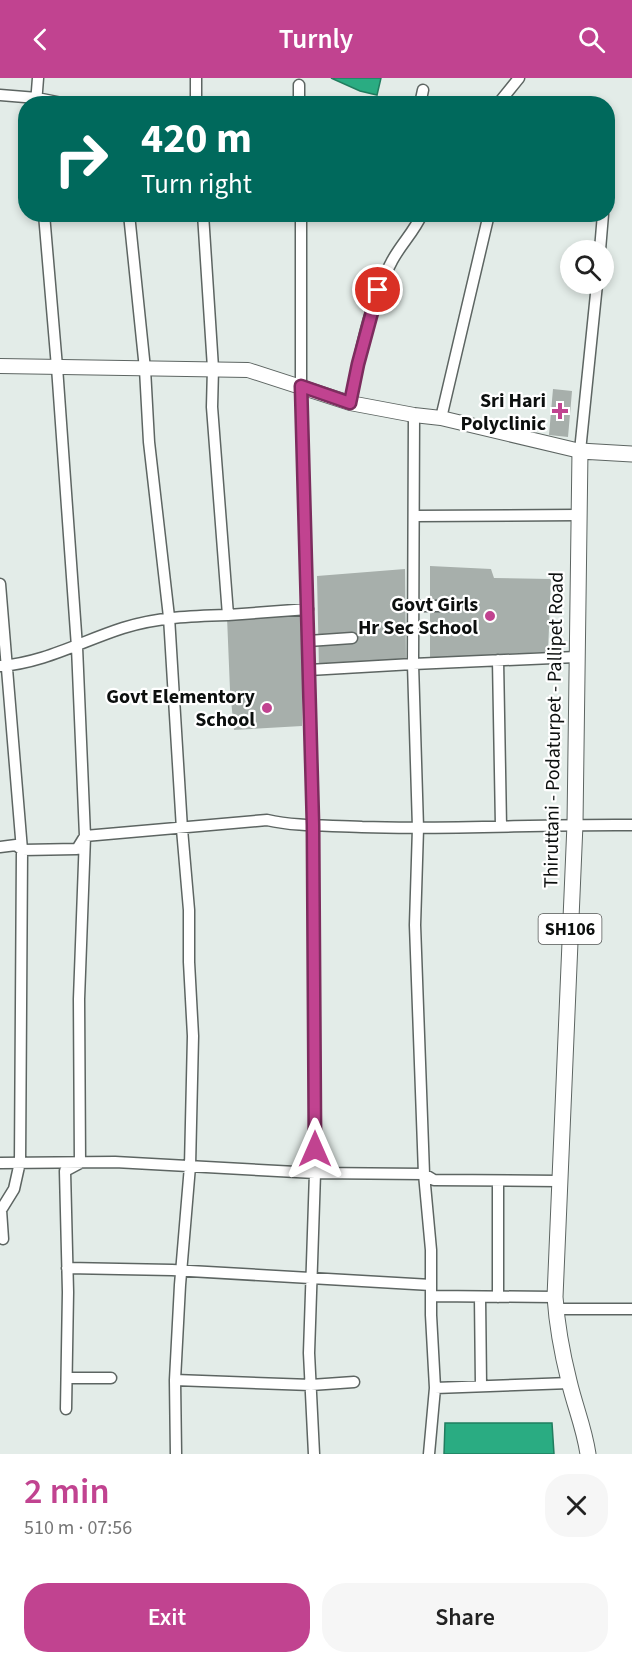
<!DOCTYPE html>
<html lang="en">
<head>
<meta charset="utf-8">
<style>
  :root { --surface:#fff; --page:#f6f6f6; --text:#222; --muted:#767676; --accent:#c14390 }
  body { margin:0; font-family:"Source Sans 3",sans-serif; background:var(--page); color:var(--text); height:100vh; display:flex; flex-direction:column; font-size:22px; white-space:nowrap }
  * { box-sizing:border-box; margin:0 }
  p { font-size:20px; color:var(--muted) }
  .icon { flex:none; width:33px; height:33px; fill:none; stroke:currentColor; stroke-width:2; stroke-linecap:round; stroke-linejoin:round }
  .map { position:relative; height:1376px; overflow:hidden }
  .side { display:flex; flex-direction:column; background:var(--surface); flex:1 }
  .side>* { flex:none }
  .guide { position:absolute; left:18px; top:18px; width:597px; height:126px; border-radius:24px; box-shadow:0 3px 9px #0003; background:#00695c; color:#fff; overflow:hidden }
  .buttons { position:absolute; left:560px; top:162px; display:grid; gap:12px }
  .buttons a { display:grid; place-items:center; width:54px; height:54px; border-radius:50%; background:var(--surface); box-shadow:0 3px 9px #0003; font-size:30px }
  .pin { position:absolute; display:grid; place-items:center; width:51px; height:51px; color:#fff; margin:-26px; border:3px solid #fff; border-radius:50%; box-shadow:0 2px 6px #0007 }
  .me { position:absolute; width:66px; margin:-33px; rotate:0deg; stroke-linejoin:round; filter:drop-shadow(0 0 4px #0008) }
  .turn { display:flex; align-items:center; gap:21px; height:126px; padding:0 24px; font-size:27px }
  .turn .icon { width:78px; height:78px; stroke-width:2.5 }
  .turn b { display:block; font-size:42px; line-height:51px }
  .round { display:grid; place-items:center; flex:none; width:63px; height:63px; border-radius:24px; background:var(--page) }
  .headline { display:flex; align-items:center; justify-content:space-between; height:102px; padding:0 24px }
  h1 { font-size:36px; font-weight:600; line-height:45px; color:var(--accent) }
  .button { display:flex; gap:12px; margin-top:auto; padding:12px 24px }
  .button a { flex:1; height:69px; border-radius:24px; background:var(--accent); color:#fff; font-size:24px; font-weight:600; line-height:69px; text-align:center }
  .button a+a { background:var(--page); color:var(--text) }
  header { display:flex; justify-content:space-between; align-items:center; height:78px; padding:0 24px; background:var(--accent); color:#fff; font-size:27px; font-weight:600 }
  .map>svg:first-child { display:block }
</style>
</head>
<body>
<header><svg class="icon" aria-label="back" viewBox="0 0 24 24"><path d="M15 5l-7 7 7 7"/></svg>Turnly<svg class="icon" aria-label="search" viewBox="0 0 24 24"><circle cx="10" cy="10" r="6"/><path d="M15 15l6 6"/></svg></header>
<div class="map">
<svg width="632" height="1376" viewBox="0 0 632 1376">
  <rect width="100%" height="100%" fill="#e3ece8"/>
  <!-- water -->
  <path fill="#2aac82" stroke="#217d5f" stroke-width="1.5" d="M331,0H381L377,17L360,13Z
    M445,1345H552L554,1376H444Z"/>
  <!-- building -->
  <path fill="#a7afab" d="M553,311L572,313L568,359L549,357Z
    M430,488L491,491L494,500L551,501L548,574L430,580Z
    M405,491L406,584L319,591L317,498Z
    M302,534V648L234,652L230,612L227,539Z"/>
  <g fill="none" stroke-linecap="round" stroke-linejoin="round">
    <!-- street casing -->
    <g stroke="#5d6562" stroke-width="13">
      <path id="street" d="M196,0V26
        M299,7V26
        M0,17L37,20L67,26
        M36,26L38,0
        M420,26L423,12
        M498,26L519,0
        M44,136L57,289L77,569L85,758L79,921L80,1085L65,1093L68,1214L66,1331
        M129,136L145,291L149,364L169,539L182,751L189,832V884L193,958L190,1088L180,1207L175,1302L176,1376
        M301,136V308L313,747L315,1095L309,1275L314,1376
        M600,172L603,136
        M350,325C360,278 368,226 392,183C401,166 414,154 422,136
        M441,340L489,136
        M580,373L597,206
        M414,438L578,437
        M0,506L22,772L20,1084L14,1111L1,1132L3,1161
        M413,528H457
        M228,537L308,531
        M308,563L352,560
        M498,582L501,748
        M0,588C44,585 82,563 123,550C158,539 192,538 228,537L212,329L213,290L203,136
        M309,592L413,586L414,337
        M0,769L16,767L22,772L77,771L85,758L267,742C298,749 330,747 362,749C452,752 542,746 632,747
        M0,1085L115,1084L315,1095L424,1096L434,1102L559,1103
        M67,1190L172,1192L431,1207
        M431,1218L555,1219
        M480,1219L481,1307
        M498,1219V1103
        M556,1231H632
        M67,1300H111
        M175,1302L311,1307L354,1304
        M435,1310L570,1305
        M429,1376L435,1310L431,1237V1172L424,1096L415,847L418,750L413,586L576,579"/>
    </g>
    <!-- secondary casing -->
    <g stroke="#5d6562" stroke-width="16">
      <path id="secondary" d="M0,288L248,292L350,325L414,337L441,340L580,373"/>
    </g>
    <!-- primary casing -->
    <g stroke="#5d6562" stroke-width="17">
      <path id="primary" d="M588,1376C584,1349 575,1329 569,1303C562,1275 557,1248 555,1219L575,746L580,373L632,376"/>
    </g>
    <!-- street -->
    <use href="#street" stroke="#fff" stroke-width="10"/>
    <!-- secondary -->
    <use href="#secondary" stroke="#fff" stroke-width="14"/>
    <!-- primary -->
    <use href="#primary" stroke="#fff" stroke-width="15"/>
  </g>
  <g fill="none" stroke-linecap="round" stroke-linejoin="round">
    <!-- route casing -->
    <g stroke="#7d2c5e" stroke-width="15">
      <path id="route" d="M315,1071L313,747L301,308L350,325L358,286L378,212"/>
    </g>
    <!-- route -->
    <use href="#route" stroke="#c14390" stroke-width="10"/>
  </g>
  <!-- markers -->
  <g fill="#c14390" stroke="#fff" stroke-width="2">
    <path d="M557 324h6v6h6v6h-6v6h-6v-6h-6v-6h6z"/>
    <circle cx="490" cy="538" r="6"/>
    <circle cx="267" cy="630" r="6"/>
  </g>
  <g text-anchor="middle" stroke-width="4.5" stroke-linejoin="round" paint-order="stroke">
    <!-- shield labels -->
    <rect fill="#fff" stroke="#555756" stroke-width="1.5" x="538.5" y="836" width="63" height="30" rx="4.5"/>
    <g font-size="18" font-weight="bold" fill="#0c0f0e">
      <text x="570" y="857">SH106</text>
    </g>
    <!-- poi labels -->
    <g font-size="20" font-weight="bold" fill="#0c0f0e" stroke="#fff" text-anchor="end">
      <text x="546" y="329">Sri Hari<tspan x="546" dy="23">Polyclinic</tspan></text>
      <text x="478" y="533">Govt Girls<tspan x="478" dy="23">Hr Sec School</tspan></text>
      <text x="255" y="625">Govt Elementory<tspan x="255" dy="23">School</tspan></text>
    </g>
    <!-- street labels -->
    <g font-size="20" fill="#0c0f0e" stroke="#fff">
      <text transform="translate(553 652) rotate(-89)" y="7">Thiruttani - Podaturpet - Pallipet Road</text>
    </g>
  </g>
</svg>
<div class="buttons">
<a><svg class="icon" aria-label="search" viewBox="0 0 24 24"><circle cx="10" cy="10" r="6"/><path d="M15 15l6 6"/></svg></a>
</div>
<div class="pin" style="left:378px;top:212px;background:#d93025"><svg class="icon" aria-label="arrive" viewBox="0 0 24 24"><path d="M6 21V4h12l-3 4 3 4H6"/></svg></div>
<svg class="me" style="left:315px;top:1071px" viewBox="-20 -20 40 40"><path d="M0-17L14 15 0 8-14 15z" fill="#c14390" stroke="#fff" stroke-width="4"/></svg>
<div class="guide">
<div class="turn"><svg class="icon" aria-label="right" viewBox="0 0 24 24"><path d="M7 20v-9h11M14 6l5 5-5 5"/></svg><div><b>420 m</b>Turn right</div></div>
</div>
</div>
<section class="side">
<div class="headline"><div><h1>2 min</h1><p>510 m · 07:56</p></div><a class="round"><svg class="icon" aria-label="close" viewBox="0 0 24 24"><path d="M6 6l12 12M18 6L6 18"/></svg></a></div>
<div class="button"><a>Exit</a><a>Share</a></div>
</section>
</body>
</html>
